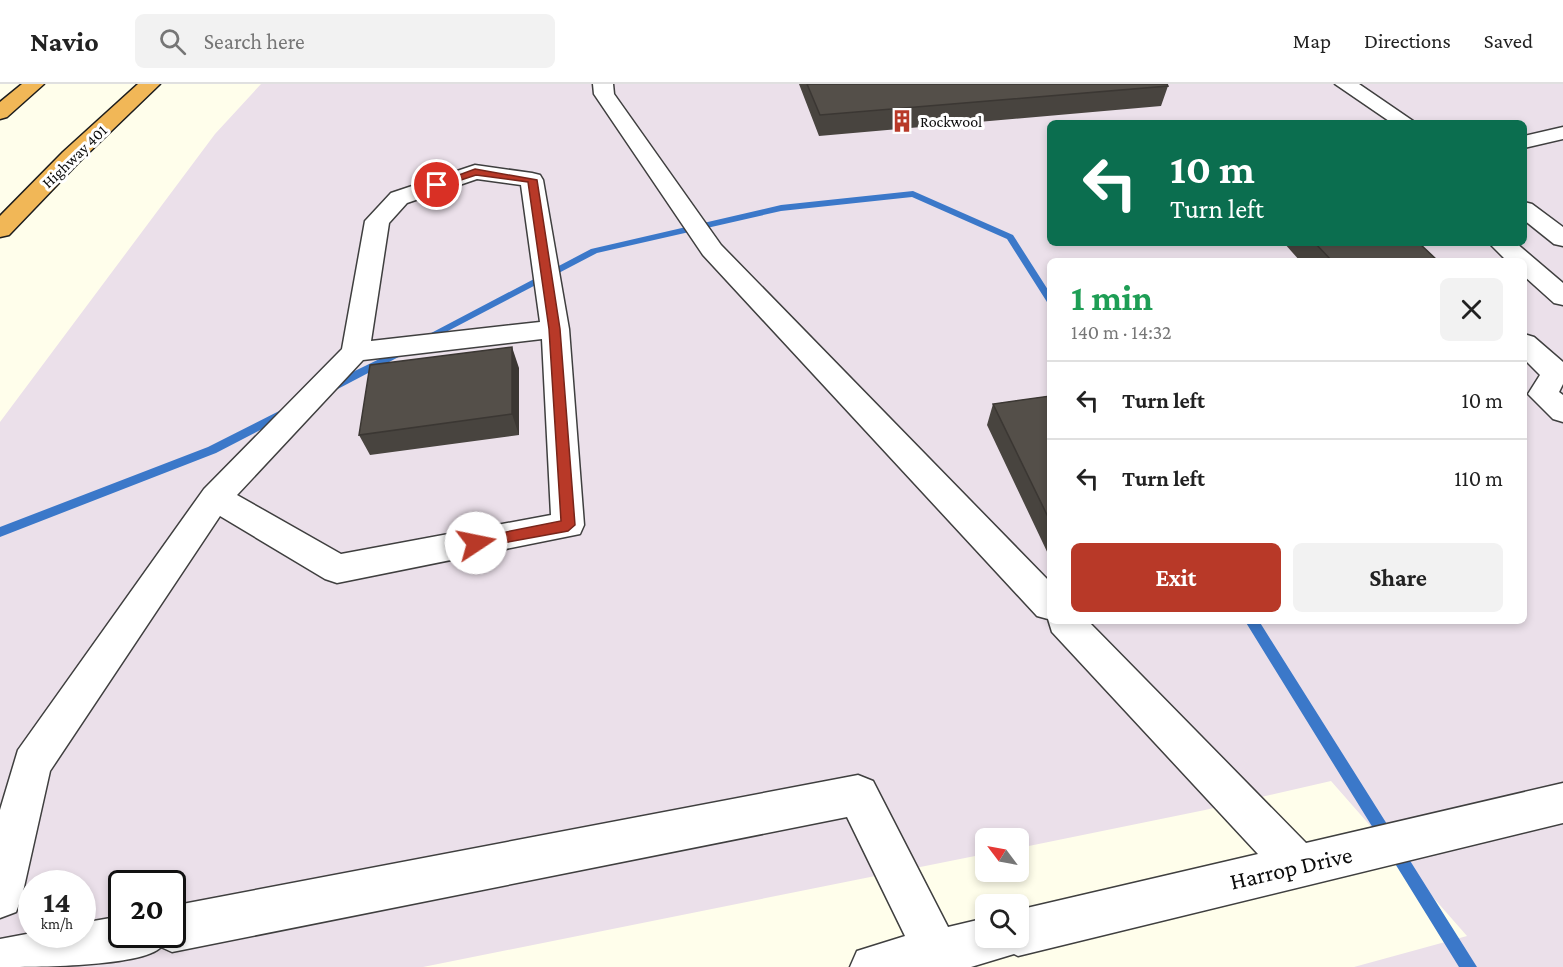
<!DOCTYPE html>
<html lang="en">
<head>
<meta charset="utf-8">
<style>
  :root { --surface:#fff; --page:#f2f2f2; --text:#222; --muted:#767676; --line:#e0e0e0; --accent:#b83928 }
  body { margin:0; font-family:"Crimson Pro",serif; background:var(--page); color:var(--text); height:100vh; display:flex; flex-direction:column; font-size:22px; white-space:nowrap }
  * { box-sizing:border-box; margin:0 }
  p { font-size:20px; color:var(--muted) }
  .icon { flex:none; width:33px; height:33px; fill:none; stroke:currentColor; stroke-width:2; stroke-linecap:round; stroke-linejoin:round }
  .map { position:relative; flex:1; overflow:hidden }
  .panel { position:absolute; left:1047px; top:174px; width:480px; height:366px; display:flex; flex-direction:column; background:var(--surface); border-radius:9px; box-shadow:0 3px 9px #0003 }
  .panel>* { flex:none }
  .guide { position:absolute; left:1047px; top:36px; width:480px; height:126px; border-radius:9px; box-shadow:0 3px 9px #0003; background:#0b6e4f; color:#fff; overflow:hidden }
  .needle { width:39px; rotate:302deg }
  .fabs { position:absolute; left:975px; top:744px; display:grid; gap:12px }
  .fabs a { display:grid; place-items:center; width:54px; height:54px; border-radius:9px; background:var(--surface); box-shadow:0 3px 9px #0003; font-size:30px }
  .speed { position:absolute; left:18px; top:786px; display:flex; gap:12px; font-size:30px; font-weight:700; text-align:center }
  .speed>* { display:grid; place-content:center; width:78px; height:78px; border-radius:50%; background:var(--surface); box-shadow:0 3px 9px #0003; line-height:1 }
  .speed small { font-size:15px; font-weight:400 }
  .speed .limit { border:3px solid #111; border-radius:9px; background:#fff; color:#111 }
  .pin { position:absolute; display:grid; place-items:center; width:51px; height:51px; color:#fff; margin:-26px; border:3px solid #fff; border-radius:50%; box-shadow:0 2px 6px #0007 }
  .me { position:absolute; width:66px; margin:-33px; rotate:79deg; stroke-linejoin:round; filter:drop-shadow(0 0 4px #0008) }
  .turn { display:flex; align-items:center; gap:21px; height:126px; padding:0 24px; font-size:27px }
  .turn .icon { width:78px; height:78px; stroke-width:2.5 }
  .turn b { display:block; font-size:42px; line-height:51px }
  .round { display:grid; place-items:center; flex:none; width:63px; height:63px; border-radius:9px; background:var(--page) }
  .head { display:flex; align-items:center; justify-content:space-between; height:102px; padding:0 24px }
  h1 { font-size:36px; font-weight:700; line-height:45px; color:#1e9e55 }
  .button { display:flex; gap:12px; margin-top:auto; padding:12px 24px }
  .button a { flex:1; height:69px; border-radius:9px; background:var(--accent); color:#fff; font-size:24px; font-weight:700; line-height:69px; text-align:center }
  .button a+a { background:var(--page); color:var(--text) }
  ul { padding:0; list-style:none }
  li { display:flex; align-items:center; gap:18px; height:78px; padding:0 24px; border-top:2px solid var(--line) }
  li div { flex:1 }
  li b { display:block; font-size:22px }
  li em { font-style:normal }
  header { display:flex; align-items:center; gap:36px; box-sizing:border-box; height:84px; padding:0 30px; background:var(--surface); border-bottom:2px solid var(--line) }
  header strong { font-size:28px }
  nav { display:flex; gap:33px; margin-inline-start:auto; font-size:21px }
  .search { width:420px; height:54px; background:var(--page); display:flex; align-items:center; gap:15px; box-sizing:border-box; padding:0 21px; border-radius:9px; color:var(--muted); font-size:22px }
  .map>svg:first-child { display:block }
</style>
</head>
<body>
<header>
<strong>Navio</strong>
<div class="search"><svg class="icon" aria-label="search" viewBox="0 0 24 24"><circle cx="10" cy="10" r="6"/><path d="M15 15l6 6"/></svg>Search here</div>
<nav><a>Map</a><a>Directions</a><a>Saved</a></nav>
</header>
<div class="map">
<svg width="1563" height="883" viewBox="0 0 1563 883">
  <rect width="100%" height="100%" fill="#fffeeb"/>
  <!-- industrial -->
  <path fill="#ebe0ea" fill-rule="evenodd" d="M261,0H1563V883H1354L1467,852L1331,697L1205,726L1019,764L1018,754H986L985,770L423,883H0V338L215,50ZM1050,39H1524V159H1050ZM1050,177H1524V537H1050ZM32,800H82V850H32ZM122,800H172V850H122Z"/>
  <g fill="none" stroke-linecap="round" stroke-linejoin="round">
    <!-- stream -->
    <path fill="#3b78c9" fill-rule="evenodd" d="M913,107L1013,151L1050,209V219L1047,218L1007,155L912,113L781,127L597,169L425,259L421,260L416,257L591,165L781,121Z
      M406,262L410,263V267L332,308H324L323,305L324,302Z
      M289,322L293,323L294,326L293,329L216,369L0,453V443L208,363Z
      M1245,537H1259L1477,883H1459Z"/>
    <!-- minor casing -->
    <g stroke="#3f3f3f" stroke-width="3">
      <path id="minor" d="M593,0H613L614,10L721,161L1050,498V537H1088L1306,759L1563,699V739L1018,872L1014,870L971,883H850L857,867L905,852L847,733L172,868L161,863C143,883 31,883 0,883V855L32,849L82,850V839L122,832V850H172V822L858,691L873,697L948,843L986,834V854H1018V826L1258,770L1052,548L1048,535L1037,532L703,171L594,10Z
        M1335,0H1359L1416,39H1392Z
        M1563,43V55L1524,64V52Z
        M475,81L532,89L540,91L543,96L569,245L584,441L580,450L337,499L325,495L220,432L50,687L22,812L16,828L0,834V726L18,666L204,405L342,265L365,137L391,109ZM477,95L521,101L540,238L371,257L389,139L407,119ZM542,255L551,431L341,470L237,411L363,276Z
        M1524,118L1532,120L1563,143V162L1554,160L1524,136Z
        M1489,159H1516L1563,199V221L1554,219L1524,192V177H1507Z
        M1524,250L1534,253L1563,278V300L1559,308L1563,311V338L1553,335L1528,310L1540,291L1524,275Z"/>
    </g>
    <!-- highway casing -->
    <g stroke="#1d1d1d" stroke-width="3">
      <path id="highway" d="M22,0H44L7,33L0,35V18Z
        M138,0H160L79,78L9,151L0,153V132L63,68Z"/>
    </g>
    <!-- minor -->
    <use href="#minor" fill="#fff" fill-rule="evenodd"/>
    <!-- highway -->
    <use href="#highway" fill="#f1b757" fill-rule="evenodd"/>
  </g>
  <!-- wall -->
  <path fill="#48443f" d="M799,0H1167L1168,2L1161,22L819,52Z
    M1284,159H1419L1438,177H1300Z
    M519,284V351L370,371L359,351Z
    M1050,312V474L987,341L993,320Z"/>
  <!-- shaded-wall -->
  <path fill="#3b3733" d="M512,263L519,284V351L512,330Z"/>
  <!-- building -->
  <path fill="#544f49" stroke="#3b3733" stroke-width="1.5" d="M807,0H1167L1168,2L820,31Z
    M1315,159H1419L1438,177H1332Z
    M512,263V330L359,351L370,281Z
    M1050,312V437L993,320Z"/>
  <!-- route -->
  <path fill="#b83928" stroke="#78251a" stroke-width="1.5" d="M475,85L537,96L560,245L575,441L568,447L476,464L471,463V455L561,437L549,245L528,98L476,91L437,104L432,101Z"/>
  <!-- icons -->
  <defs>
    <g id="building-bare" transform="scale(1.8)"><path d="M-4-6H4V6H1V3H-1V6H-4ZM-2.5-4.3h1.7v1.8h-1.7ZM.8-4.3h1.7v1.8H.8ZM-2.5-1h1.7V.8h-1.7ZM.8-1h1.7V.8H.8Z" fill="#b83928" stroke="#fff" stroke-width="2.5" paint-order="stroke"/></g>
  </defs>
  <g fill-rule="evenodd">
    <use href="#building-bare" x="902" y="37"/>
  </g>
  <g text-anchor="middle" stroke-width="6" stroke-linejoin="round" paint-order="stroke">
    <!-- far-poi labels -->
    <g font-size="16" fill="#0c0c0c" stroke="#fff" text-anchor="start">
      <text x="920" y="43">Rockwool</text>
    </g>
    <!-- far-street labels -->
    <g font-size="16" fill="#0c0c0c" stroke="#fff">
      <text transform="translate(74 72) rotate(-44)" y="6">Highway 401</text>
    </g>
    <!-- near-street labels -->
    <g font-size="24" fill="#0c0c0c" stroke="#fff">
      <text transform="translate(1291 784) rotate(-13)" y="8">Harrop Drive</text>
    </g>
  </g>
</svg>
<div class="fabs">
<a><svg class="needle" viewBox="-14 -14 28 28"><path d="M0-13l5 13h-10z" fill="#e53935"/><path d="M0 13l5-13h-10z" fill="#767676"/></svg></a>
<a><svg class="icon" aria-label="search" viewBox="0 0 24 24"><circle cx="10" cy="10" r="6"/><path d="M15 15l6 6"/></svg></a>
</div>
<div class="speed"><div>14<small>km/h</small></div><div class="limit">20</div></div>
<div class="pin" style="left:437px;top:101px;background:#d93025"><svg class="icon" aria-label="arrive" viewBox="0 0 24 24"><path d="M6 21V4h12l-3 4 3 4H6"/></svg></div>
<svg class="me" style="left:476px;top:459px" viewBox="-20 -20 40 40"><circle r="19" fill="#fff"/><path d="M0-13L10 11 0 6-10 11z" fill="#b83928"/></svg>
<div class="guide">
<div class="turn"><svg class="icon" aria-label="left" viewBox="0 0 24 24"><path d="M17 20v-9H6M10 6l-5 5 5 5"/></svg><div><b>10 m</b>Turn left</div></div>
</div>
<section class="panel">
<div class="head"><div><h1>1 min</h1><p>140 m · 14:32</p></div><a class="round"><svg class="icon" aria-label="close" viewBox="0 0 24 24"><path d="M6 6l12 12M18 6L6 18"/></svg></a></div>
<ul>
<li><svg class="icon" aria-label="left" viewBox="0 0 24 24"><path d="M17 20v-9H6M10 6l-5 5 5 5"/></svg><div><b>Turn left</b></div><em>10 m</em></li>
<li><svg class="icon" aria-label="left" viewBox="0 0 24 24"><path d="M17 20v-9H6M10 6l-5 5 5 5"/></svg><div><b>Turn left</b></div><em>110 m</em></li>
</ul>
<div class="button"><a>Exit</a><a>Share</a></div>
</section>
</div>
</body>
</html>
